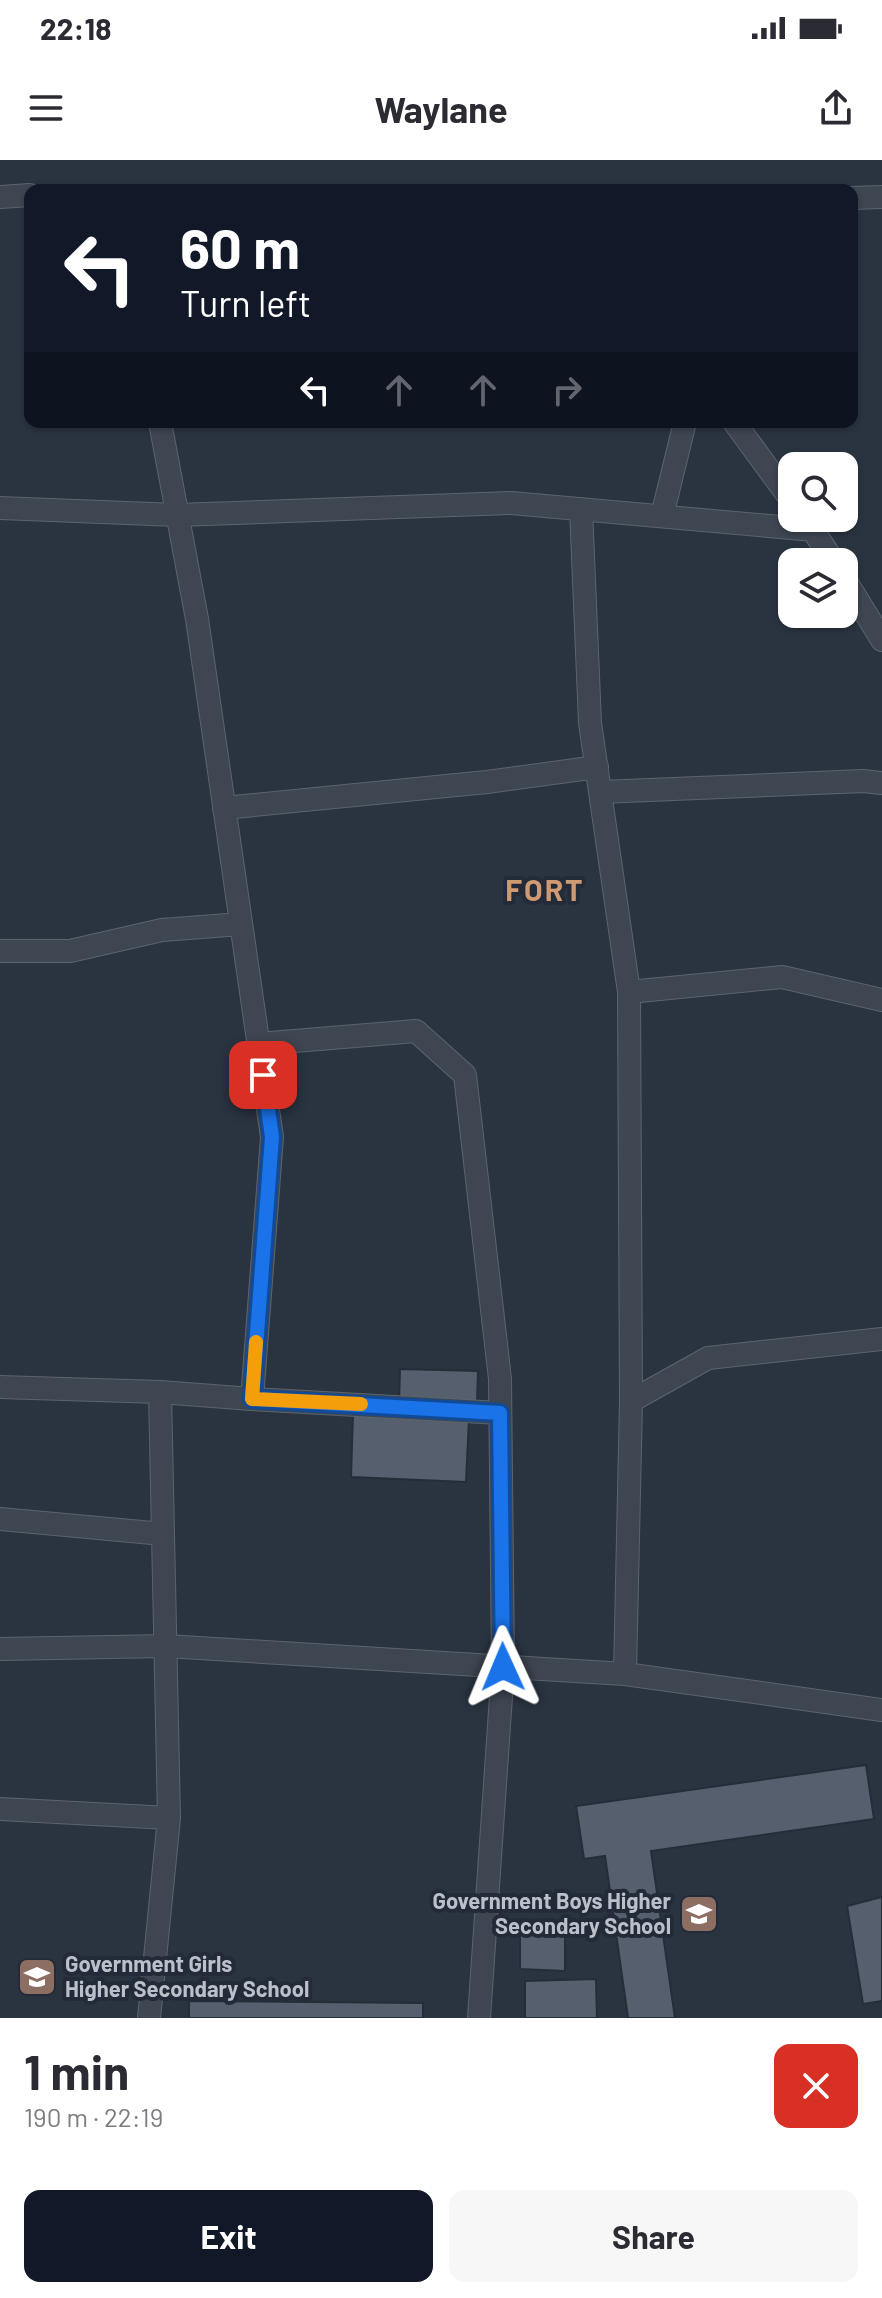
<!DOCTYPE html>
<html lang="en">
<head>
<meta charset="utf-8">
<style>
  :root { --surface:#fff; --page:#f7f7f7; --text:#2b2b33; --muted:#7c7c81; --accent:#111827 }
  body { margin:0; font-family:Barlow,sans-serif; background:var(--page); color:var(--text); height:100vh; display:flex; flex-direction:column; font-size:30px; white-space:nowrap }
  * { box-sizing:border-box; margin:0 }
  p { font-size:26px; color:var(--muted) }
  .icon { flex:none; width:44px; height:44px; fill:none; stroke:currentColor; stroke-width:2; stroke-linecap:round; stroke-linejoin:round }
  .map { position:relative; height:1858px; overflow:hidden }
  .sheet { display:flex; flex-direction:column; background:var(--surface); flex:1 }
  .sheet>* { flex:none }
  .guide { position:absolute; left:24px; top:24px; width:834px; height:244px; border-radius:16px; box-shadow:0 2px 6px #0004; background:#111827; color:#fff; overflow:hidden }
  .buttons { position:absolute; left:778px; top:292px; display:grid; gap:16px }
  .buttons a { display:grid; place-items:center; width:80px; height:80px; border-radius:16px; background:var(--surface); box-shadow:0 2px 6px #0004; font-size:40px }
  .pin { position:absolute; display:grid; place-items:center; width:68px; height:68px; color:#fff; margin:-34px; border-radius:16px; box-shadow:0 4px 12px #0006 }
  .me { position:absolute; width:88px; margin:-44px; rotate:359deg; stroke-linejoin:round; filter:drop-shadow(0 0 6px #0008) }
  .turn { display:flex; align-items:center; gap:28px; height:168px; padding:0 24px; font-size:36px }
  .turn .icon { width:104px; height:104px; stroke-width:2.5 }
  .turn b { display:block; font-size:56px; line-height:68px }
  .lanes { display:flex; align-items:center; height:76px; padding:0 24px; background:#0003; justify-content:center; gap:40px; direction:ltr }
  .lanes .off { opacity:.35 }
  .round { display:grid; place-items:center; flex:none; width:84px; height:84px; border-radius:16px; background:var(--page) }
  .headline { display:flex; align-items:center; justify-content:space-between; height:136px; padding:0 24px }
  h1 { font-size:48px; font-weight:700; line-height:60px }
  .button { display:flex; gap:16px; margin-top:auto; padding:16px 24px }
  .button a { flex:1; height:92px; border-radius:16px; background:var(--accent); color:#fff; font-size:32px; font-weight:700; line-height:92px; text-align:center }
  .button a+a { background:var(--page); color:var(--text) }
  .status { display:flex; justify-content:space-between; align-items:center; height:56px; padding:0 40px; background:var(--surface); direction:ltr }
  .status svg { height:22px; fill:currentColor }
  header { display:flex; justify-content:space-between; align-items:center; height:104px; padding:0 24px; background:var(--surface); font-size:36px; font-weight:700 }
  .map>svg:first-child { display:block }
</style>
</head>
<body>
<div class="status"><b>22:18</b><svg viewBox="0 0 49 12"><path d="M0 12V9h3v3zM5 12V6h3v6zM10 12V3h3v9zM15 12V0h3v12zM26 1h20v11H26zM47 4h2v5h-2z"/></svg></div>
<header><svg class="icon" aria-label="menu" viewBox="0 0 24 24"><path d="M4 6h16M4 12h16M4 18h16"/></svg>Waylane<svg class="icon" aria-label="share" viewBox="0 0 24 24"><path d="M12 15V3M7 8l5-5 5 5M5 13v7h14v-7"/></svg></header>
<div class="map">
<svg width="882" height="1858" viewBox="0 0 882 1858">
  <rect width="100%" height="100%" fill="#2a3441"/>
  <!-- building -->
  <path fill="#555f6e" stroke="#242d38" stroke-width="2" d="M400,1209L478,1211L477,1245L399,1243Z
    M353,1253L469,1258L466,1322L351,1317Z
    M866,1605L874,1659L651,1691L675,1858H628L605,1696L584,1699L576,1646Z
    M882,1737V1841L863,1844L847,1746Z
    M520,1759L565,1762V1811L520,1809Z
    M596,1819L597,1858H525V1821Z
    M189,1841L423,1843V1858H189Z"/>
  <g fill="none" stroke-linecap="round" stroke-linejoin="round">
    <!-- minor casing -->
    <g stroke="#5c646e" stroke-width="24">
      <path id="minor" d="M0,37L30,35
        M852,38L882,37
        M734,262L792,341
        M0,348L177,355L511,343L814,370
        M581,349L590,563L629,832L631,1241
        M662,356L685,262
        M806,360L834,402
        M844,418L882,480
        M601,632L863,621L882,623
        M224,648L487,622L597,607
        M0,791H70L162,770L241,764
        M629,832L782,817L882,840
        M258,884L416,871L465,915L500,1219L503,1507L479,1858
        M0,1227L160,1232
        M252,1239L500,1253
        M0,1359L163,1374
        M0,1489L166,1486L625,1514L882,1550
        M625,1514L631,1241L708,1198L882,1179
        M0,1649L169,1658
        M149,1858L169,1658L160,1232L252,1239L272,977L197,459L160,262"/>
    </g>
    <!-- minor -->
    <use href="#minor" stroke="#3e4651" stroke-width="22"/>
  </g>
  <g fill="none" stroke-linecap="round" stroke-linejoin="round">
    <!-- route casing -->
    <g stroke="#114b97" stroke-width="20">
      <path id="route" d="M263,915L272,977L252,1239L500,1253L503,1507"/>
    </g>
    <!-- route -->
    <use href="#route" stroke="#1a73e8" stroke-width="14"/>
    <!-- slow -->
    <path stroke="#f59e0b" stroke-width="14" d="M256,1182L252,1239L361,1244"/>
  </g>
  <!-- icons -->
  <defs>
    <g id="school-square" transform="scale(2)"><rect x="-9" y="-9" width="18" height="18" rx="4" fill="#8d6e63" stroke="#222b37"/><path d="M0-5L7-2L0 1L-7-2ZM-4 1L0 2.5L4 1V4Q0 6-4 4Z" fill="#fff"/></g>
  </defs>
  <g fill-rule="evenodd">
    <use href="#school-square" x="699" y="1754"/>
    <use href="#school-square" x="37" y="1817"/>
  </g>
  <g text-anchor="middle" stroke-width="8" stroke-linejoin="round" paint-order="stroke">
    <!-- poi labels -->
    <g font-size="22" font-weight="bold" fill="#bbc1cb" stroke="#222b37" text-anchor="end">
      <text x="671" y="1749">Government Boys Higher<tspan x="671" dy="25">Secondary School</tspan></text>
      <text x="65" y="1812" text-anchor="start">Government Girls<tspan x="65" dy="25">Higher Secondary School</tspan></text>
    </g>
    <!-- district labels -->
    <g font-size="30" font-weight="bold" letter-spacing="2" fill="#ce9a73" stroke="#222b37">
      <text x="545" y="741">FORT</text>
    </g>
  </g>
</svg>
<div class="buttons">
<a><svg class="icon" aria-label="search" viewBox="0 0 24 24"><circle cx="10" cy="10" r="6"/><path d="M15 15l6 6"/></svg></a>
<a><svg class="icon" aria-label="layers" viewBox="0 0 24 24"><path d="M12 4l9 5-9 5-9-5zM3 14l9 5 9-5"/></svg></a>
</div>
<div class="pin" style="left:263px;top:915px;background:#d93025"><svg class="icon" aria-label="arrive" viewBox="0 0 24 24"><path d="M6 21V4h12l-3 4 3 4H6"/></svg></div>
<svg class="me" style="left:503px;top:1507px" viewBox="-20 -20 40 40"><path d="M0-17L14 15 0 8-14 15z" fill="#1a73e8" stroke="#fff" stroke-width="4"/></svg>
<div class="guide">
<div class="turn"><svg class="icon" aria-label="left" viewBox="0 0 24 24"><path d="M17 20v-9H6M10 6l-5 5 5 5"/></svg><div><b>60 m</b>Turn left</div></div>
<div class="lanes"><svg class="icon" aria-label="left" viewBox="0 0 24 24"><path d="M17 20v-9H6M10 6l-5 5 5 5"/></svg><svg class="icon off" aria-label="ahead" viewBox="0 0 24 24"><path d="M12 20V5M6 11l6-6 6 6"/></svg><svg class="icon off" aria-label="ahead" viewBox="0 0 24 24"><path d="M12 20V5M6 11l6-6 6 6"/></svg><svg class="icon off" aria-label="right" viewBox="0 0 24 24"><path d="M7 20v-9h11M14 6l5 5-5 5"/></svg></div>
</div>
</div>
<section class="sheet">
<div class="headline"><div><h1>1 min</h1><p>190 m · 22:19</p></div><a class="round" style="background:#d93025;color:#fff"><svg class="icon" aria-label="close" viewBox="0 0 24 24"><path d="M6 6l12 12M18 6L6 18"/></svg></a></div>
<div class="button"><a>Exit</a><a>Share</a></div>
</section>
</body>
</html>
